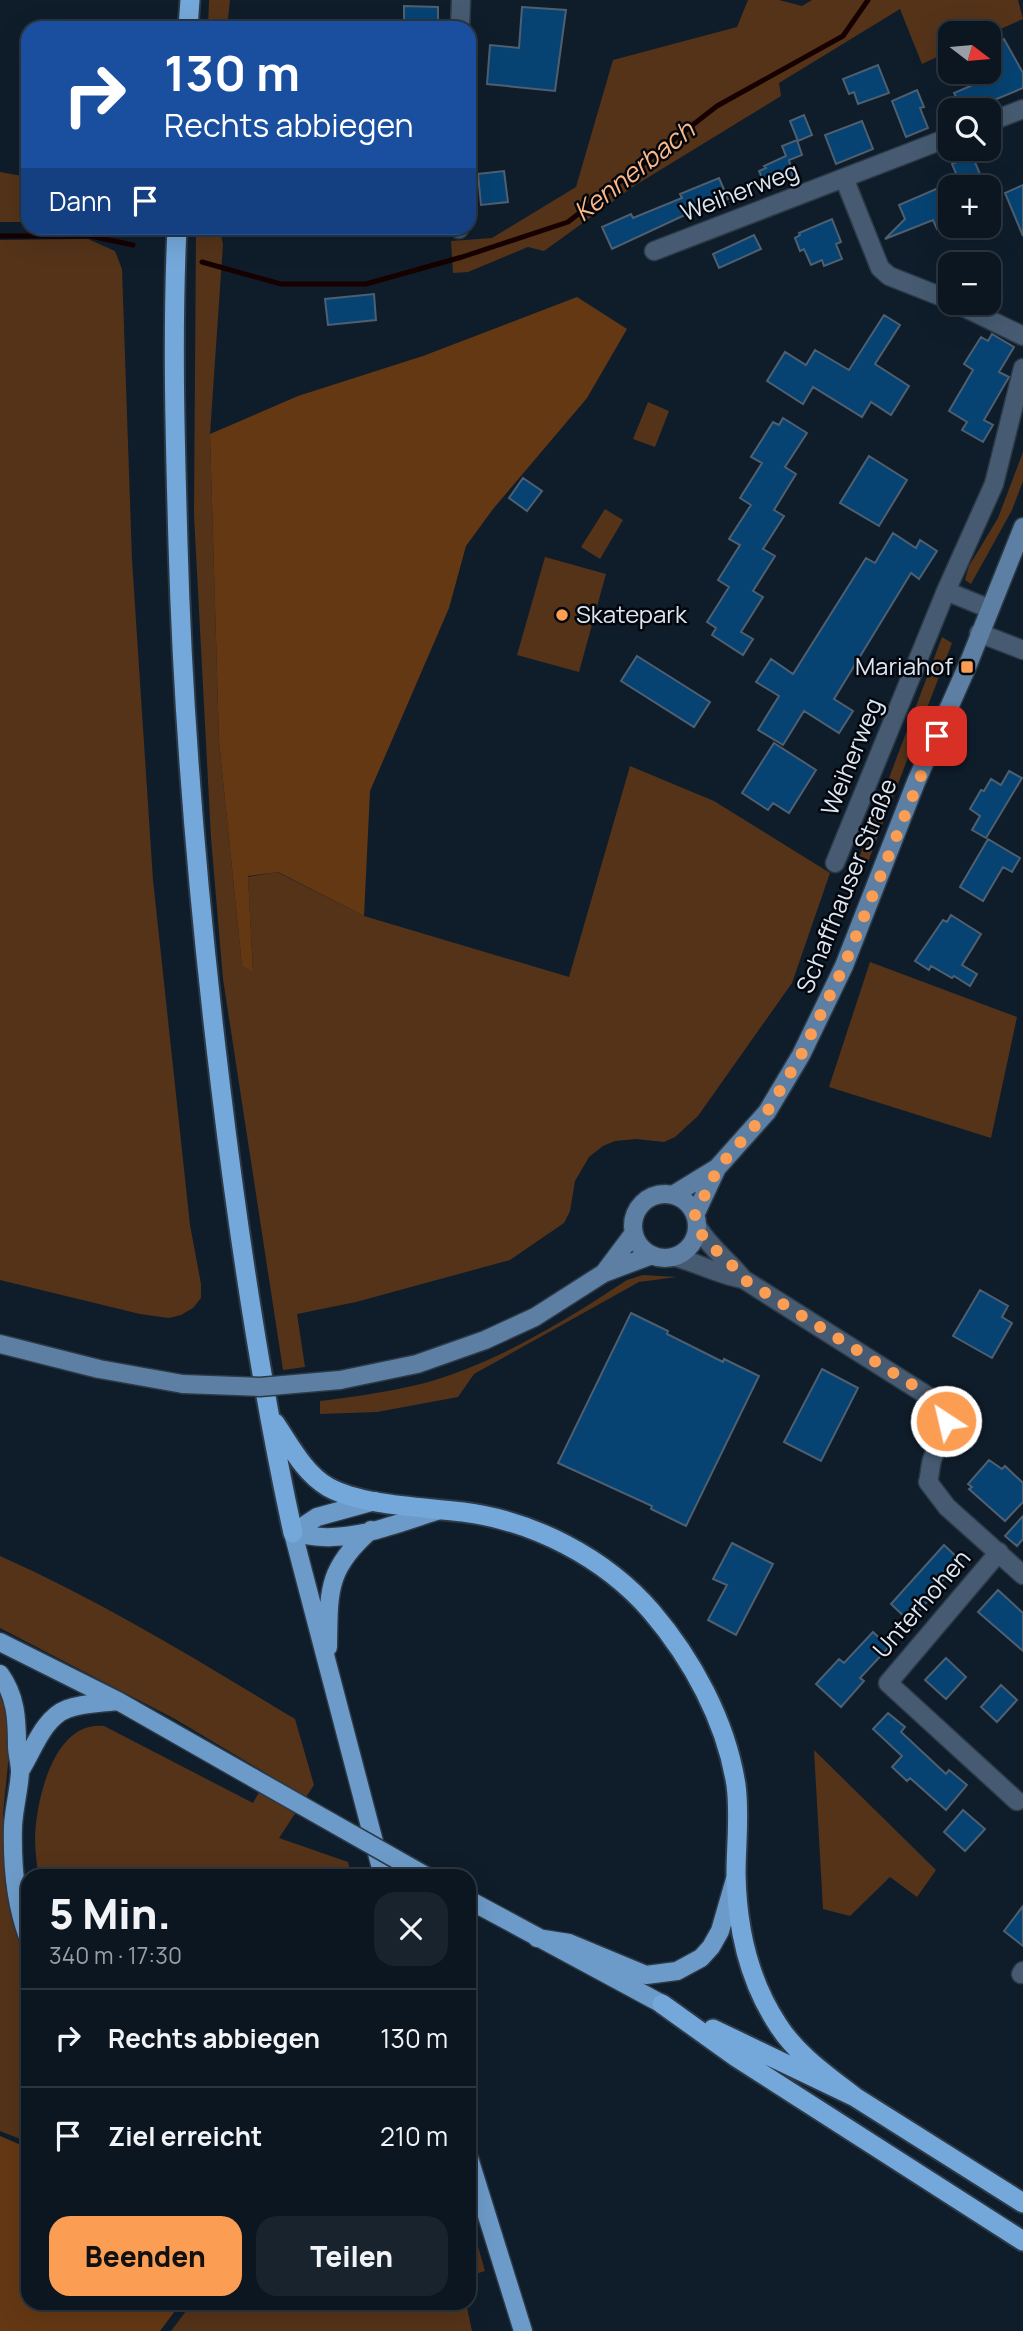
<!DOCTYPE html>
<html lang="de">
<head>
<meta charset="utf-8">
<style>
  :root { --surface:#0b1620; --page:#19232d; --text:#f1f3f6; --muted:#9a9fa5; --line:#2b353e; --accent:#fc9d54 }
  body { margin:0; font-family:Manrope,sans-serif; background:var(--page); color:var(--text); height:100vh; display:flex; flex-direction:column; font-size:26px; white-space:nowrap }
  * { box-sizing:border-box; margin:0 }
  p { font-size:23px; color:var(--muted) }
  .icon { flex:none; width:38px; height:38px; fill:none; stroke:currentColor; stroke-width:2; stroke-linecap:round; stroke-linejoin:round }
  .map { position:relative; flex:1; overflow:hidden }
  .details { position:absolute; left:21px; top:1869px; width:455px; height:441px; display:flex; flex-direction:column; background:var(--surface); border-radius:21px; box-shadow:0 7px 28px #0002,0 0 0 2px var(--line) }
  .details>* { flex:none }
  .hud { position:absolute; left:21px; top:21px; width:455px; height:214px; border-radius:21px; box-shadow:0 7px 28px #0002,0 0 0 2px var(--line); background:#1a4fa0; color:#fff; overflow:hidden }
  .needle { width:46px; rotate:106deg }
  .controls { position:absolute; left:938px; top:21px; display:grid; gap:14px }
  .controls a { display:grid; place-items:center; width:63px; height:63px; border-radius:14px; background:var(--surface); box-shadow:0 7px 28px #0002,0 0 0 2px var(--line); font-size:35px }
  .pin { position:absolute; display:grid; place-items:center; width:60px; height:60px; color:#fff; margin:-30px; border-radius:14px; box-shadow:0 4px 10px #0006 }
  .me { position:absolute; width:77px; margin:-38px; rotate:325deg; stroke-linejoin:round; filter:drop-shadow(0 0 5px #0008) }
  .turn { display:flex; align-items:center; gap:24px; height:147px; padding:0 28px; font-size:32px }
  .turn .icon { width:91px; height:91px; stroke-width:2.5 }
  .turn b { display:block; font-size:49px; line-height:60px }
  .then { display:flex; align-items:center; height:66px; padding:0 28px; background:#0003; gap:14px; font-size:26px }
  .round { display:grid; place-items:center; flex:none; width:74px; height:74px; border-radius:21px; background:var(--page) }
  .summary { display:flex; align-items:center; justify-content:space-between; height:119px; padding:0 28px }
  h1 { font-size:42px; font-weight:800; line-height:52px }
  .primary-button { display:flex; gap:14px; margin-top:auto; padding:14px 28px }
  .primary-button a { flex:1; height:80px; border-radius:21px; background:var(--accent); color:#111; font-size:28px; font-weight:800; line-height:80px; text-align:center }
  .primary-button a+a { background:var(--page); color:var(--text) }
  ul { padding:0; list-style:none }
  li { display:flex; align-items:center; gap:21px; height:98px; padding:0 28px; border-top:2px solid var(--line) }
  li div { flex:1 }
  li b { display:block; font-size:26px }
  li em { font-style:normal }
  .map>svg:first-child { display:block }
</style>
</head>
<body>
<div class="map">
<svg width="1023" height="2331" viewBox="0 0 1023 2331">
  <rect width="100%" height="100%" fill="#0f1d2b"/>
  <!-- green -->
  <path fill="#543319" d="M209,0H230L227,28H208Z
    M748,0H779L802,6L812,0H1018L1023,19L989,34L950,33V51L922,64L900,9L779,83L781,96L634,186L544,251L528,247L468,272L453,273L451,241L492,238L576,187L613,60L737,27Z
    M0,172L28,177V222H0Z
    M196,228H219L223,244L210,434L219,741L242,966L253,971L248,877L277,872L364,916L569,977L630,766L714,801L830,873L792,983L698,1116L675,1137L664,1142L636,1139L615,1141L603,1146L589,1157L575,1181L570,1211L564,1223L510,1260L356,1302L297,1314L305,1367L283,1370L223,979L211,838L194,515Z
    M88,239L115,251L122,269L132,560L153,880L190,1225L201,1284V1298L193,1308L181,1315L169,1318L140,1314L0,1280V240Z
    M648,402L669,411L655,447L633,439Z
    M1023,452V481L1012,510L971,584L965,580L969,566L998,518Z
    M605,509L623,520L600,559L581,547Z
    M545,557L606,574L579,672L517,655Z
    M942,637L952,643L868,862L859,858Z
    M870,962L1017,1017L991,1138L829,1087Z
    M643,1275L677,1277L639,1282L474,1374L458,1397L377,1412L320,1414V1401C353,1397 388,1392 421,1384C495,1364 563,1322 627,1280Z
    M0,1556C103,1602 199,1661 295,1719L314,1785L279,1838L348,1862L352,1876H38C37,1863 35,1851 35,1838C36,1800 54,1720 104,1726L253,1803L269,1775L175,1719L0,1628Z
    M0,1695L9,1720L10,1744L3,1814L5,1870L14,1920L28,1973V2142L0,2131Z
    M814,1750L936,1870L917,1897L890,1877L850,1916L823,1909Z
    M469,2215L485,2271L469,2276Z
    M192,2303H466L472,2331H171Z"/>
  <!-- forest -->
  <path fill="#653814" d="M577,297L627,329L587,398L493,509L466,546L449,608L370,791L364,916L278,872L248,876L253,972L242,966L219,741L210,434L298,396L423,356Z
    M0,2136L28,2148V2303H181L160,2331H0Z"/>
  <g fill="none" stroke-linecap="round" stroke-linejoin="round">
    <!-- stream -->
    <path stroke="#160000" stroke-width="5" d="M0,236H90L133,245
      M202,262L281,284H366L462,257L568,222L717,106L843,36L868,0"/>
  </g>
  <!-- building -->
  <path fill="#064373" stroke="#4e5f70" stroke-width="2" d="M404,6L438,7V28H404Z
    M522,7L566,10L555,91L487,84L490,45L519,48Z
    M1004,39L1023,73V88L970,110H962L954,93L989,78V47Z
    M878,65L889,93L858,104L854,92L849,94L843,79Z
    M917,90L924,107L920,108L928,128L906,137L892,101Z
    M804,115L812,135L798,141L790,121Z
    M862,121L873,149L836,164L825,135Z
    M797,140L802,155L789,160L793,176L771,185L770,181L764,183L759,171L766,168L764,166L786,156L782,146Z
    M972,155L980,174L960,183L952,164Z
    M504,171L508,202L481,205L478,174Z
    M719,178L728,199L703,210L702,207L612,249L602,227L631,214L633,218L682,198L680,194Z
    M950,183V223L937,229L933,220L885,239L905,219L899,205Z
    M1023,185V236L1005,193Z
    M832,219L841,242L836,244L842,259L824,266L822,260L811,265L804,249L800,251L795,238L800,235L799,233Z
    M754,235L761,249L719,268L713,254Z
    M374,294L376,320L328,325L325,299Z
    M884,315L900,325L875,364L909,386L891,415L871,402L862,417L813,387L803,404L767,381L785,352L806,365L815,350L849,370Z
    M992,334L1014,347L999,372L1009,377L984,420L993,425L983,442L962,430L967,422L949,411L973,370L964,364L981,337L988,341Z
    M783,418L807,433L785,467L796,474L774,510L784,516L763,549L775,556L753,591L763,597L741,632L753,639L743,655L712,635L716,628L707,622L729,587L718,580L740,545L729,539L751,505L740,498L762,463L751,457L773,422L779,425Z
    M869,456L907,480L879,526L840,503Z
    M523,478L542,491L527,511L509,498Z
    M893,533L916,548L920,540L937,551L919,579L911,573L834,699L853,711L839,733L804,711L783,745L758,730L779,696L756,682L771,659L793,674L866,558L875,563Z
    M637,656L710,702L694,727L621,681Z
    M774,743L816,770L789,813L773,803L768,810L742,793Z
    M1009,771L1022,778L986,838L972,830L980,816L970,809L981,790L984,791L991,779L1001,785Z
    M988,839L1020,858L1012,872L1003,867L983,901L960,887Z
    M951,915L981,934L962,965L977,974L970,986L954,976L952,978L931,966L929,970L915,961L943,920L947,922Z
    M980,1290L1008,1306L1002,1317L1012,1323L992,1358L953,1336Z
    M631,1313L668,1331L667,1334L723,1362L724,1359L759,1376L686,1526L651,1509L652,1506L558,1463Z
    M822,1369L858,1388L821,1461L784,1442Z
    M989,1460L1002,1469L1005,1466L1023,1483V1502L1005,1521L969,1489L972,1487L968,1484Z
    M1023,1516V1539L1017,1546L1005,1536Z
    M732,1543L773,1564L736,1635L708,1620L727,1585L713,1579Z
    M944,1545L961,1561L927,1597L930,1599L909,1621L891,1604Z
    M998,1590L1023,1613V1651L978,1612Z
    M873,1632L889,1647L860,1678L864,1681L841,1707L816,1684L839,1659L844,1663Z
    M946,1658L966,1677L946,1699L925,1680Z
    M1001,1685L1017,1700L997,1722L981,1707Z
    M888,1713L905,1727L901,1732L946,1774L949,1770L967,1785L946,1810L910,1778L907,1781L892,1767L902,1756L873,1729Z
    M963,1810L985,1829L965,1851L944,1832Z
    M1023,1906V1946L1004,1931Z"/>
  <g fill="none" stroke-linecap="round" stroke-linejoin="round">
    <!-- minor casing -->
    <g stroke="#2c3947" stroke-width="21">
      <path id="minor" d="M460,28L461,0
        M989,122L1023,109
        M844,178L880,268L889,276L950,300
        M459,229V228
        M654,251L950,137
        M955,303L1023,336
        M946,591L994,484L1023,368
        M979,633L1023,650
        M835,863L946,591L990,609
        M697,1226C709,1247 728,1260 743,1279L939,1403C953,1424 939,1440 932,1460C930,1467 930,1475 928,1482L947,1507L1023,1575
        M675,1257C698,1263 719,1275 743,1279
        M999,1552L888,1683L1017,1801
        M1021,1974L1023,1971"/>
    </g>
    <!-- secondary casing -->
    <g stroke="#2c3947" stroke-width="21">
      <path id="secondary" d="M633 1226a32 32 0 1 1 64 0a32 32 0 1 1-64 0Z
        M673,1195L717,1168
        M695,1215L717,1168L767,1112L801,1055L844,966L916,782L967,667L1023,527
        M604,1273L634,1233
        M0,1344L99,1369L183,1384
        M340,1380L417,1364L485,1340L535,1317L604,1273L652,1255"/>
    </g>
    <!-- primary casing -->
    <g stroke="#2c3947" stroke-width="21">
      <path id="primary" d="M293,1533L383,1876
        M293,1533C306,1535 319,1538 332,1537C368,1536 405,1521 440,1510
        M293,1533L317,1517L375,1501
        M0,1642L118,1701L255,1779
        M328,1647C329,1592 326,1569 371,1530
        M0,1674C16,1696 17,1719 17,1746C17,1754 20,1763 20,1772C19,1790 14,1808 13,1826C12,1862 15,1902 28,1937
        M20,1771C33,1751 43,1718 67,1709C83,1703 101,1703 118,1701
        M469,1900L662,2004
        M537,1938L569,1943L646,1975L677,1971L701,1958L711,1947L720,1931L735,1879
        M469,2158L523,2331"/>
    </g>
    <!-- trunk casing -->
    <g stroke="#2c3947" stroke-width="23">
      <path id="trunk" d="M188,28L190,0
        M177,228C172,333 175,439 178,544C183,727 199,909 221,1090C239,1239 261,1387 293,1533
        M275,1423C290,1445 304,1473 328,1487C362,1506 424,1507 463,1512C533,1521 604,1557 651,1611C692,1659 726,1721 736,1785C740,1814 736,1845 736,1874C737,1928 749,1981 778,2025C797,2055 828,2076 855,2097
        M662,2004L736,2057L1023,2241
        M713,2029L855,2097L1023,2203"/>
    </g>
    <!-- minor -->
    <use href="#minor" stroke="#465b71" stroke-width="18"/>
    <!-- secondary -->
    <use href="#secondary" stroke="#5c7fa3" stroke-width="18"/>
    <!-- primary -->
    <use href="#primary" stroke="#6d9bc9" stroke-width="18"/>
    <!-- trunk -->
    <use href="#trunk" stroke="#75a8da" stroke-width="19"/>
    <!-- secondary-bridge casing -->
    <g stroke="#2c3947" stroke-width="21" stroke-linecap="butt">
      <path id="secondary-bridge" d="M183,1384L260,1387L340,1380"/>
    </g>
    <!-- primary-bridge casing -->
    <g stroke="#2c3947" stroke-width="21" stroke-linecap="butt">
      <path id="primary-bridge" d="M255,1779L426,1876"/>
    </g>
    <!-- secondary-bridge -->
    <use href="#secondary-bridge" stroke="#5c7fa3" stroke-width="18"/>
    <!-- primary-bridge -->
    <use href="#primary-bridge" stroke="#6d9bc9" stroke-width="18"/>
  </g>
  <g fill="none" stroke-linecap="round" stroke-linejoin="round">
    <!-- route -->
    <path stroke="#fc9d54" stroke-width="12" stroke-dasharray="0 21.6" d="M937,736L844,966L801,1055L767,1112L718,1168L695,1215L697,1226L705,1240L731,1264L743,1279L932,1397L945,1411L946,1421"/>
  </g>
  <!-- markers -->
  <g fill="#fc9d54" stroke="#03070d" stroke-width="2.5">
    <circle cx="562" cy="615" r="7"/>
    <rect x="960" y="660" width="14" height="14" rx="3.5"/>
  </g>
  <g text-anchor="middle" stroke-width="5" stroke-linejoin="round" paint-order="stroke">
    <!-- street labels -->
    <g font-size="24" fill="#dde7f1" stroke="#03070d">
      <text transform="translate(740 192) rotate(-21)" y="8">Weiherweg</text>
      <text transform="translate(852 757) rotate(-68)" y="8">Weiherweg</text>
      <text transform="translate(847 886) rotate(-68)" y="8">Schaffhauser Straße</text>
      <text transform="translate(922 1604) rotate(-49)" y="8">Unterhohen</text>
    </g>
    <!-- poi labels -->
    <g font-size="24" fill="#dde7f1" stroke="#03070d" text-anchor="start">
      <text x="576" y="623">Skatepark</text>
      <text x="953" y="675" text-anchor="end">Mariahof</text>
    </g>
    <!-- water labels -->
    <g font-size="26" font-style="italic" fill="#feb887" stroke="#03070d">
      <text transform="translate(634 171) rotate(-38)" y="9">Kennerbach</text>
    </g>
  </g>
</svg>
<div class="controls">
<a><svg class="needle" viewBox="-14 -14 28 28"><path d="M0-13l5 13h-10z" fill="#e53935"/><path d="M0 13l5-13h-10z" fill="#9a9fa5"/></svg></a>
<a><svg class="icon" aria-label="search" viewBox="0 0 24 24"><circle cx="10" cy="10" r="6"/><path d="M15 15l6 6"/></svg></a>
<a>+</a>
<a>−</a>
</div>
<div class="pin" style="left:937px;top:736px;background:#d93025"><svg class="icon" aria-label="arrive" viewBox="0 0 24 24"><path d="M6 21V4h12l-3 4 3 4H6"/></svg></div>
<svg class="me" style="left:946px;top:1421px" viewBox="-20 -20 40 40"><circle r="17" fill="#fc9d54" stroke="#fff" stroke-width="3"/><path d="M0-11L8 9 0 5-8 9z" fill="#fff"/></svg>
<div class="hud">
<div class="turn"><svg class="icon" aria-label="right" viewBox="0 0 24 24"><path d="M7 20v-9h11M14 6l5 5-5 5"/></svg><div><b>130 m</b>Rechts abbiegen</div></div>
<div class="then">Dann<svg class="icon" aria-label="arrive" viewBox="0 0 24 24"><path d="M6 21V4h12l-3 4 3 4H6"/></svg></div>
</div>
<section class="details">
<div class="summary"><div><h1>5 Min.</h1><p>340 m · 17:30</p></div><a class="round"><svg class="icon" aria-label="close" viewBox="0 0 24 24"><path d="M6 6l12 12M18 6L6 18"/></svg></a></div>
<ul>
<li><svg class="icon" aria-label="right" viewBox="0 0 24 24"><path d="M7 20v-9h11M14 6l5 5-5 5"/></svg><div><b>Rechts abbiegen</b></div><em>130 m</em></li>
<li><svg class="icon" aria-label="arrive" viewBox="0 0 24 24"><path d="M6 21V4h12l-3 4 3 4H6"/></svg><div><b>Ziel erreicht</b></div><em>210 m</em></li>
</ul>
<div class="primary-button"><a>Beenden</a><a>Teilen</a></div>
</section>
</div>
</body>
</html>
